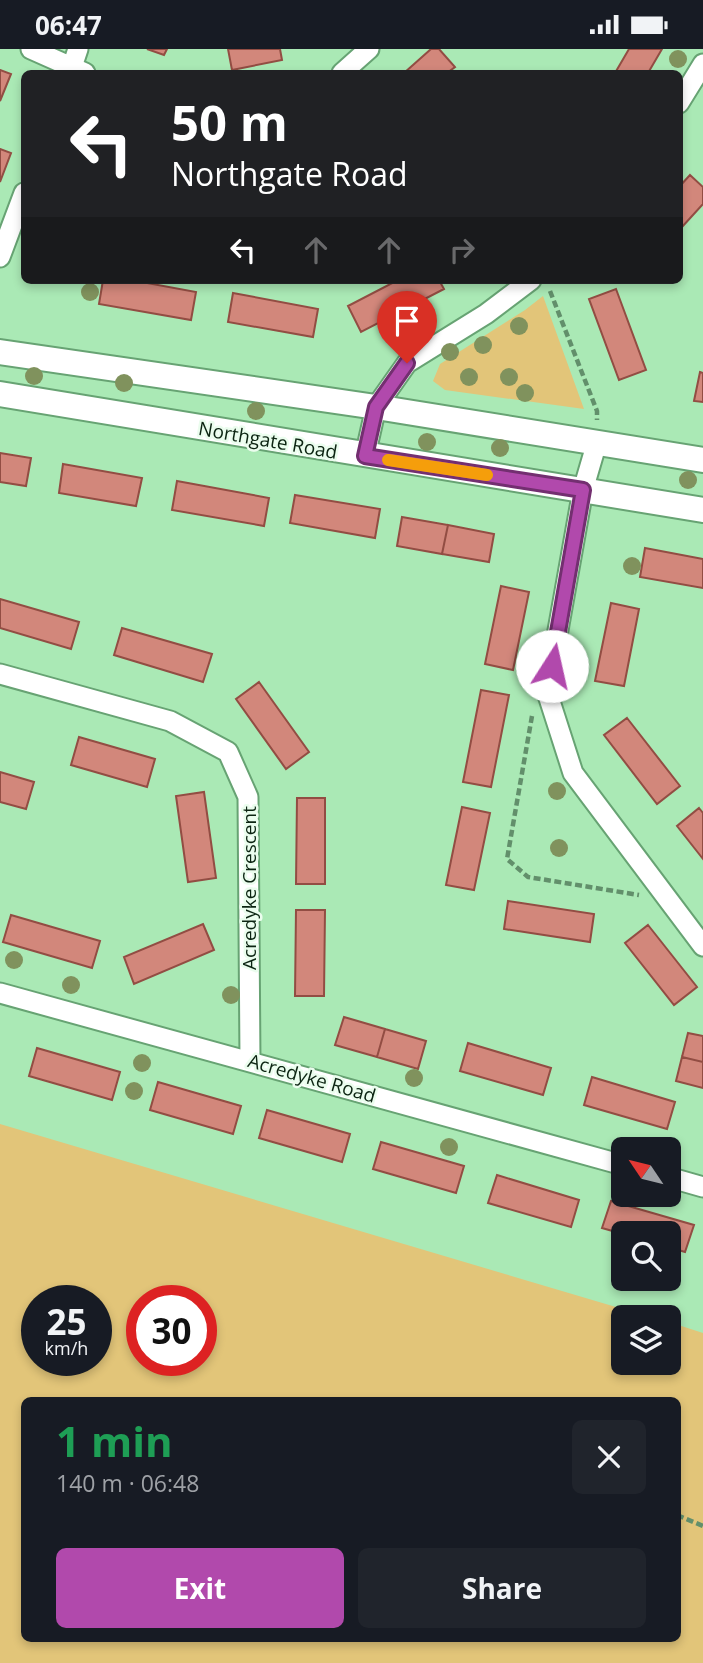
<!DOCTYPE html>
<html lang="en">
<head>
<meta charset="utf-8">
<style>
  :root { --surface:#171b24; --page:#20242c; --text:#f1f3f6; --muted:#9ea1a6; --accent:#b149ac }
  body { margin:0; font-family:"Open Sans",sans-serif; background:var(--page); color:var(--text); height:100vh; display:flex; flex-direction:column; font-size:26px; white-space:nowrap }
  * { box-sizing:border-box; margin:0 }
  p { font-size:23px; color:var(--muted) }
  .icon { flex:none; width:38px; height:38px; fill:none; stroke:currentColor; stroke-width:2; stroke-linecap:round; stroke-linejoin:round }
  .map { position:relative; flex:1; overflow:hidden }
  .sheet { position:absolute; left:21px; top:1348px; width:660px; height:245px; display:flex; flex-direction:column; background:var(--surface); border-radius:10px; box-shadow:0 4px 10px #0003 }
  .sheet>* { flex:none }
  .hud { position:absolute; left:21px; top:21px; width:662px; height:214px; border-radius:10px; box-shadow:0 4px 10px #0003; background:#202124; color:#fff; overflow:hidden }
  .needle { width:46px; rotate:305deg }
  .buttons { position:absolute; left:611px; top:1088px; display:grid; gap:14px }
  .buttons a { display:grid; place-items:center; width:70px; height:70px; border-radius:10px; background:var(--surface); box-shadow:0 4px 10px #0003; font-size:35px }
  .speed { position:absolute; left:21px; top:1236px; display:flex; gap:14px; font-size:35px; font-weight:700; text-align:center }
  .speed>* { display:grid; place-content:center; width:91px; height:91px; border-radius:50%; background:var(--surface); box-shadow:0 4px 10px #0003; line-height:1 }
  .speed small { font-size:18px; font-weight:400 }
  .speed .limit { border:10px solid #d22; background:#fff; color:#111 }
  .pin { position:absolute; display:grid; place-items:center; width:60px; height:60px; color:#fff; margin:-72px -30px; border-radius:50% 50% 50% 0; rotate:-45deg; box-shadow:0 0 7px #0007 }
  .pin .icon { rotate:45deg }
  .me { position:absolute; width:77px; margin:-38px; rotate:10deg; stroke-linejoin:round; filter:drop-shadow(0 0 5px #0008) }
  .turn { display:flex; align-items:center; gap:24px; height:147px; padding:0 35px; font-size:32px }
  .turn .icon { width:91px; height:91px; stroke-width:2.5 }
  .turn b { display:block; font-size:49px; line-height:60px }
  .lanes { display:flex; align-items:center; height:66px; padding:0 35px; background:#0003; justify-content:center; gap:35px; direction:ltr }
  .lanes .off { opacity:.35 }
  .round { display:grid; place-items:center; flex:none; width:74px; height:74px; border-radius:10px; background:var(--page) }
  .overview { display:flex; align-items:center; justify-content:space-between; height:119px; padding:0 35px }
  h1 { font-size:42px; font-weight:700; line-height:52px; color:#1e9e55 }
  .primary-button { display:flex; gap:14px; margin-top:auto; padding:14px 35px }
  .primary-button a { flex:1; height:80px; border-radius:10px; background:var(--accent); color:#fff; font-size:28px; font-weight:700; line-height:80px; text-align:center }
  .primary-button a+a { background:var(--page); color:var(--text) }
  .status { display:flex; justify-content:space-between; align-items:center; height:49px; padding:0 35px; background:var(--surface); direction:ltr }
  .status svg { height:19px; fill:currentColor }
  .map>svg:first-child { display:block }
</style>
</head>
<body>
<div class="status"><b>06:47</b><svg viewBox="0 0 49 12"><path d="M0 12V9h3v3zM5 12V6h3v6zM10 12V3h3v9zM15 12V0h3v12zM26 1h20v11H26zM47 4h2v5h-2z"/></svg></div>
<div class="map">
<svg width="703" height="1614" viewBox="0 0 703 1614">
  <rect width="100%" height="100%" fill="#aae9b5"/>
  <!-- green -->
  <path fill="#e2c579" fill-rule="evenodd" d="M543,247L584,360L445,341L433,332L440,315L525,261Z
    M0,1075L653,1269H623V1314H668L669,1273L703,1284V1614H0ZM37,1251H96V1311H37ZM142,1251H201V1311H142ZM24,1351H677V1589H24Z"/>
  <!-- building -->
  <path fill="#d2877b" stroke="#924d43" stroke-width="2" d="M147,0H167L164,6Z
    M228,0H280L282,11L232,21Z
    M431,0H439L455,18L447,24H404Z
    M629,0H662L648,24H615Z
    M0,21L11,25L0,52Z
    M0,100L11,104L0,133Z
    M690,126L703,138V155L682,178L679,175V138Z
    M103,231H131L196,243L191,271L99,255Z
    M398,231H439L444,240L361,283L348,257Z
    M616,240L646,321L619,331L589,250Z
    M233,244L318,260L313,288L228,273Z
    M700,323L703,324V353L694,352Z
    M0,404L31,409L26,437L0,433Z
    M63,415L142,429L136,457L59,444Z
    M177,432L269,449L264,477L172,461Z
    M295,446L380,460L375,489L290,474Z
    M402,468L448,476L442,505L397,497Z
    M448,476L494,485L489,513L442,505Z
    M645,499L703,510V539L640,528Z
    M501,537L529,543L513,621L485,615Z
    M0,550L79,573L71,600L0,579Z
    M611,554L639,560L624,637L595,632Z
    M122,579L212,605L203,633L114,606Z
    M259,633L309,703L286,720L236,650Z
    M481,641L509,646L491,738L463,733Z
    M627,669L680,737L657,755L604,686Z
    M79,688L155,710L147,738L71,716Z
    M0,723L34,733L26,760L0,753Z
    M204,743L216,829L188,833L176,747Z
    M297,749H325V835H296Z
    M462,758L490,764L474,841L446,836Z
    M699,759L703,764V810L677,777Z
    M508,852L594,865L590,893L504,880Z
    M296,861H325L324,947H295Z
    M11,866L100,892L92,919L3,893Z
    M203,875L214,901L134,935L124,908Z
    M648,876L697,938L674,956L625,894Z
    M344,968L385,980L377,1008L335,996Z
    M385,980L426,992L418,1020L377,1008Z
    M688,984L703,987V1013L682,1008Z
    M468,994L551,1019L543,1046L460,1022Z
    M37,999L120,1023L112,1051L29,1027Z
    M682,1008L703,1013V1039L676,1032Z
    M592,1028L675,1053L667,1080L584,1056Z
    M158,1033L241,1057L233,1085L150,1061Z
    M267,1061L350,1085L342,1113L259,1089Z
    M381,1093L464,1117L456,1144L373,1120Z
    M497,1126L579,1151L571,1178L488,1154Z
    M611,1152L694,1176L685,1203L668,1198V1185H623L602,1179Z"/>
  <g fill="none" stroke-linecap="round" stroke-linejoin="round">
    <!-- minor casing -->
    <g stroke="#67a373" stroke-width="23">
      <path id="minor" d="M31,0L85,24
        M70,24L78,0
        M342,24L369,0
        M679,54L703,15
        M0,208L24,144
        M597,393L583,441L547,643L573,724L703,897
        M365,407L376,358L407,314L486,265L531,231
        M0,625L170,672L228,703L248,748L250,1012
        M0,944L623,1116
        M668,1128L703,1138"/>
    </g>
    <!-- tertiary casing -->
    <g stroke="#67a373" stroke-width="28">
      <path id="tertiary" d="M0,303L376,358L703,411
        M0,345L703,461"/>
    </g>
    <!-- path -->
    <path stroke="#628f6b" stroke-width="4.5" stroke-dasharray="7 3.5" stroke-linecap="butt" d="M550,242L597,362V371
      M532,667L507,810L528,828L639,846
      M677,1466L703,1477"/>
    <!-- minor -->
    <use href="#minor" stroke="#fff" stroke-width="19"/>
    <!-- tertiary -->
    <use href="#tertiary" stroke="#fff" stroke-width="24"/>
  </g>
  <!-- trees -->
  <g fill="#80925d">
    <circle cx="678" cy="10" r="9"/>
    <circle cx="90" cy="243" r="9"/>
    <circle cx="519" cy="277" r="9"/>
    <circle cx="483" cy="296" r="9"/>
    <circle cx="450" cy="303" r="9"/>
    <circle cx="34" cy="327" r="9"/>
    <circle cx="469" cy="328" r="9"/>
    <circle cx="509" cy="328" r="9"/>
    <circle cx="124" cy="334" r="9"/>
    <circle cx="525" cy="344" r="9"/>
    <circle cx="256" cy="362" r="9"/>
    <circle cx="427" cy="393" r="9"/>
    <circle cx="500" cy="399" r="9"/>
    <circle cx="688" cy="431" r="9"/>
    <circle cx="632" cy="517" r="9"/>
    <circle cx="557" cy="742" r="9"/>
    <circle cx="559" cy="799" r="9"/>
    <circle cx="14" cy="911" r="9"/>
    <circle cx="71" cy="936" r="9"/>
    <circle cx="231" cy="946" r="9"/>
    <circle cx="142" cy="1014" r="9"/>
    <circle cx="414" cy="1029" r="9"/>
    <circle cx="134" cy="1042" r="9"/>
    <circle cx="449" cy="1098" r="9"/>
  </g>
  <g fill="none" stroke-linecap="round" stroke-linejoin="round">
    <!-- route casing -->
    <g stroke="#732f70" stroke-width="18">
      <path id="route" d="M407,314L376,358L365,407L583,441L552,617"/>
    </g>
    <!-- route -->
    <use href="#route" stroke="#b149ac" stroke-width="12"/>
    <!-- slow -->
    <path stroke="#f59e0b" stroke-width="12" d="M388,411L487,426"/>
  </g>
  <g text-anchor="middle" stroke-width="5" stroke-linejoin="round" paint-order="stroke">
    <!-- street labels -->
    <g font-size="19" fill="#0c2412" stroke="#ebfdee">
      <text transform="translate(268 391) rotate(10)" y="7">Northgate Road</text>
      <text transform="translate(249 839) rotate(-90)" y="7">Acredyke Crescent</text>
      <text transform="translate(312 1029) rotate(16)" y="7">Acredyke Road</text>
    </g>
  </g>
</svg>
<div class="buttons">
<a><svg class="needle" viewBox="-14 -14 28 28"><path d="M0-13l5 13h-10z" fill="#e53935"/><path d="M0 13l5-13h-10z" fill="#9ea1a6"/></svg></a>
<a><svg class="icon" aria-label="search" viewBox="0 0 24 24"><circle cx="10" cy="10" r="6"/><path d="M15 15l6 6"/></svg></a>
<a><svg class="icon" aria-label="layers" viewBox="0 0 24 24"><path d="M12 4l9 5-9 5-9-5zM3 14l9 5 9-5"/></svg></a>
</div>
<div class="speed"><div>25<small>km/h</small></div><div class="limit">30</div></div>
<div class="pin" style="left:407px;top:314px;background:#d93025"><svg class="icon" aria-label="arrive" viewBox="0 0 24 24"><path d="M6 21V4h12l-3 4 3 4H6"/></svg></div>
<svg class="me" style="left:552px;top:617px" viewBox="-20 -20 40 40"><circle r="19" fill="#fff"/><path d="M0-13L10 11 0 6-10 11z" fill="#b149ac"/></svg>
<div class="hud">
<div class="turn"><svg class="icon" aria-label="left" viewBox="0 0 24 24"><path d="M17 20v-9H6M10 6l-5 5 5 5"/></svg><div><b>50 m</b>Northgate Road</div></div>
<div class="lanes"><svg class="icon" aria-label="left" viewBox="0 0 24 24"><path d="M17 20v-9H6M10 6l-5 5 5 5"/></svg><svg class="icon off" aria-label="ahead" viewBox="0 0 24 24"><path d="M12 20V5M6 11l6-6 6 6"/></svg><svg class="icon off" aria-label="ahead" viewBox="0 0 24 24"><path d="M12 20V5M6 11l6-6 6 6"/></svg><svg class="icon off" aria-label="right" viewBox="0 0 24 24"><path d="M7 20v-9h11M14 6l5 5-5 5"/></svg></div>
</div>
<section class="sheet">
<div class="overview"><div><h1>1 min</h1><p>140 m · 06:48</p></div><a class="round"><svg class="icon" aria-label="close" viewBox="0 0 24 24"><path d="M6 6l12 12M18 6L6 18"/></svg></a></div>
<div class="primary-button"><a>Exit</a><a>Share</a></div>
</section>
</div>
</body>
</html>
